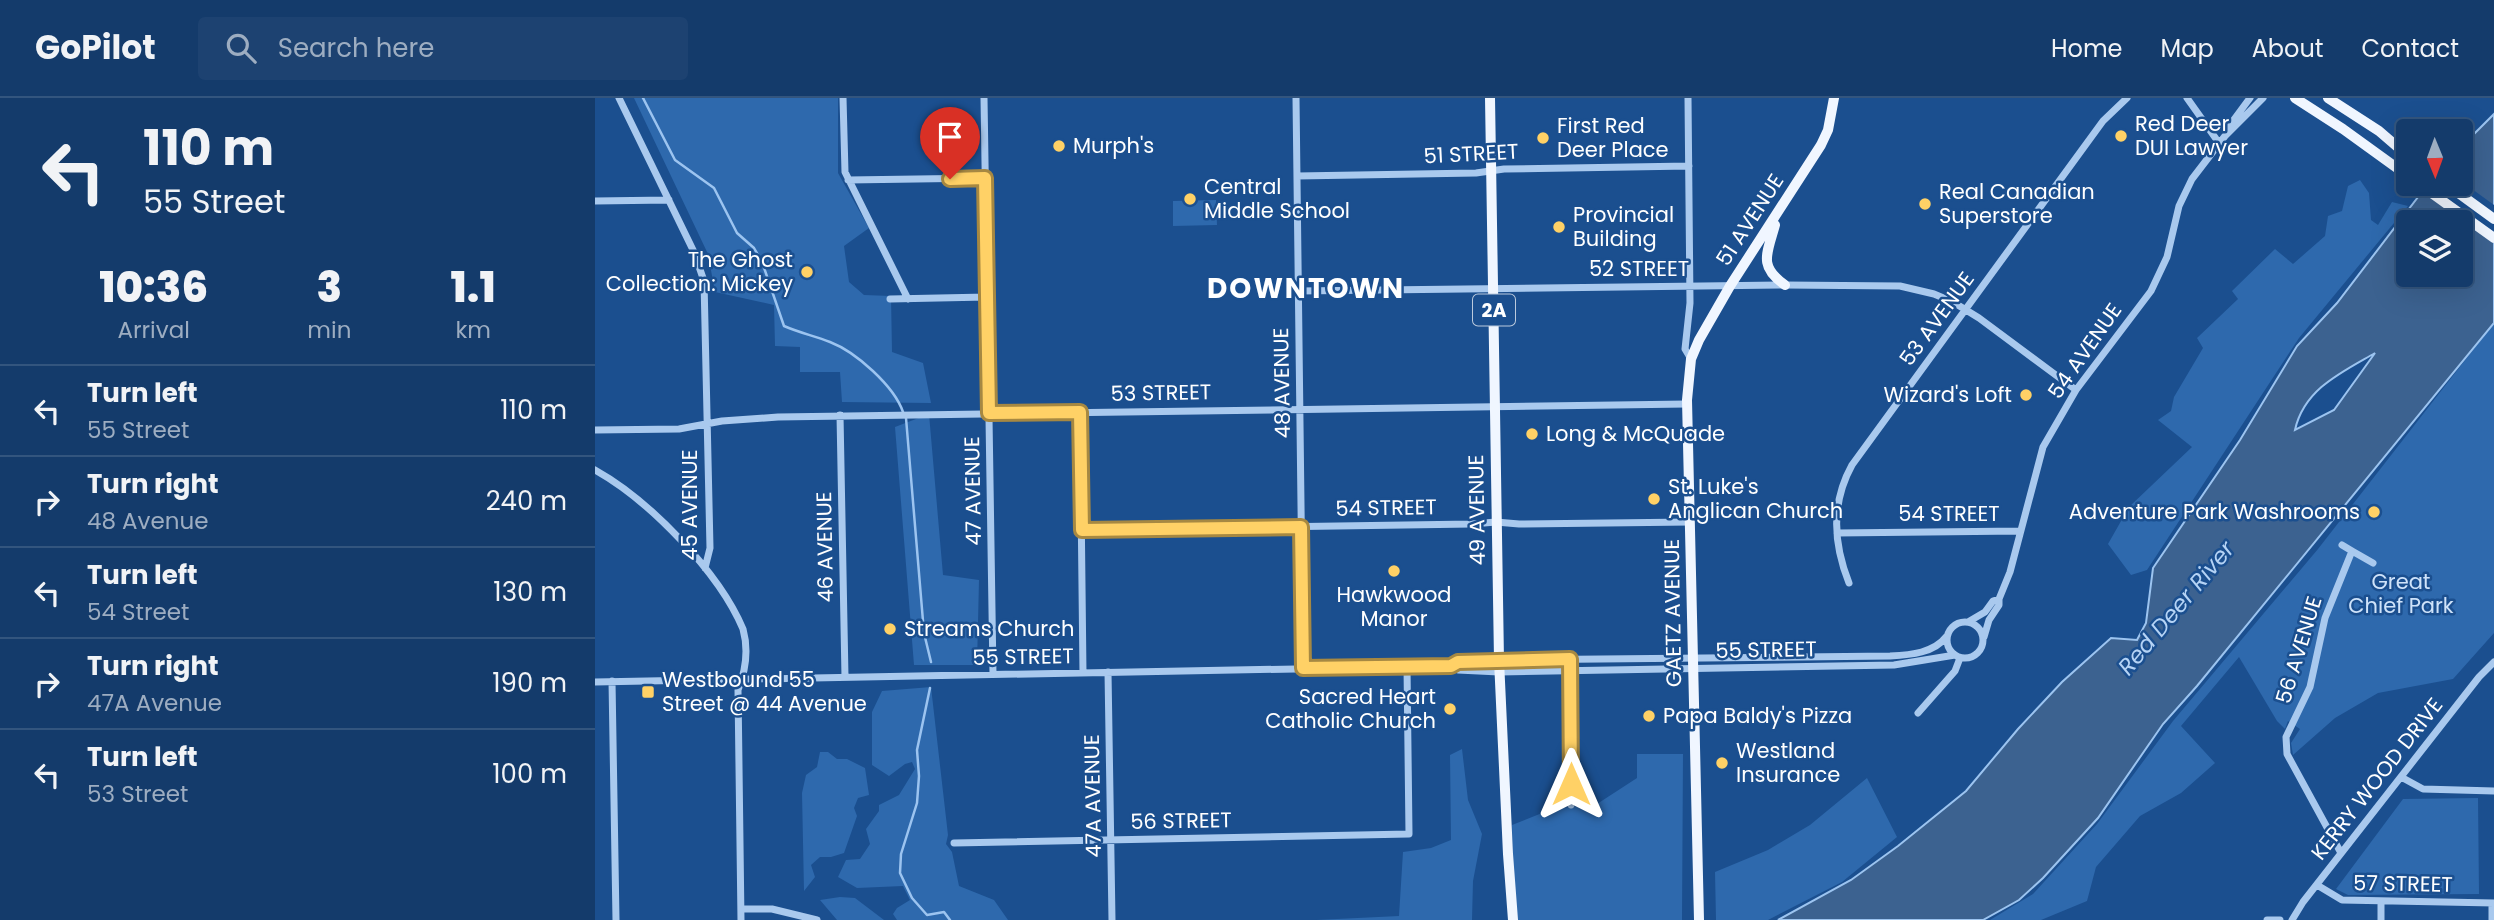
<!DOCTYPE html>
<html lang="en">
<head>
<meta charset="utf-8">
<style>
  :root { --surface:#143b6b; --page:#1d4271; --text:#f1f3f6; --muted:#9dadc1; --line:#33557e }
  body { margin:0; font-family:Poppins,sans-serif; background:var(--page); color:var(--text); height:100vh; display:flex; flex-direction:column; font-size:26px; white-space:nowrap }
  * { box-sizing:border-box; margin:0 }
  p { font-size:23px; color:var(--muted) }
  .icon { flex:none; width:38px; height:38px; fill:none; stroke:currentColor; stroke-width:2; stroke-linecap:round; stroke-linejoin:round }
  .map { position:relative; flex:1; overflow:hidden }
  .drawer { display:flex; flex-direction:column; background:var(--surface); width:595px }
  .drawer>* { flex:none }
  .top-card { background:#143b6b; color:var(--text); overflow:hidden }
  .needle { width:46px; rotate:179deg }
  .controls { position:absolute; left:1801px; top:21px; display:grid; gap:14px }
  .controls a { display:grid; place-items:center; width:77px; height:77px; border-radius:7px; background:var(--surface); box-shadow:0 7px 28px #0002,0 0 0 2px var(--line); font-size:35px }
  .pin { position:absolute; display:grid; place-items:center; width:60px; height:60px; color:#fff; margin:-72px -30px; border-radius:50% 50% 50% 0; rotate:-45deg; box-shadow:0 0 7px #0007 }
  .pin .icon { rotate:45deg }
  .me { position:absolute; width:77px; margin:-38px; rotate:0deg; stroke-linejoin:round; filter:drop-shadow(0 0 5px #0008) }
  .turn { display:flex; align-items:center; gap:24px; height:147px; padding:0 28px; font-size:32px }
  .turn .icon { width:91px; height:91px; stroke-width:2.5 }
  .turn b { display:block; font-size:49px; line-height:60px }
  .eta { display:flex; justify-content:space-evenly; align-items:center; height:119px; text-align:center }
  .eta b { font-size:42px; font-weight:800; line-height:49px }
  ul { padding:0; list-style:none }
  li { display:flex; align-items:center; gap:21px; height:91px; padding:0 28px; border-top:2px solid var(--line) }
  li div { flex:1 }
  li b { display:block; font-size:26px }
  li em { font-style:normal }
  header { display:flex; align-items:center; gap:42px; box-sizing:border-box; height:98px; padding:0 35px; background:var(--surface); border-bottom:2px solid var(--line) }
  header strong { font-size:33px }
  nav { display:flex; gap:38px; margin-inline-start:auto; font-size:24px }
  .search { width:490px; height:63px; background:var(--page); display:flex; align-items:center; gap:18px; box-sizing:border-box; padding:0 24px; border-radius:7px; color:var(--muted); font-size:26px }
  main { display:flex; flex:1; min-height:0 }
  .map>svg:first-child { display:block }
</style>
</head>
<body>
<header>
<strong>GoPilot</strong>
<div class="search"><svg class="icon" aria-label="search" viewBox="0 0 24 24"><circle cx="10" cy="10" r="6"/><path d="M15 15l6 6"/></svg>Search here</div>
<nav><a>Home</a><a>Map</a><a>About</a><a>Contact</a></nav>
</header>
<main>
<section class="drawer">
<div class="top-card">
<div class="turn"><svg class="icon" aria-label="left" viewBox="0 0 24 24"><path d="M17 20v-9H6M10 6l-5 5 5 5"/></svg><div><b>110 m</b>55 Street</div></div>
</div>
<div class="eta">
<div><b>10:36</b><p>Arrival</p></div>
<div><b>3</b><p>min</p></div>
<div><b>1.1</b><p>km</p></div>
</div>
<ul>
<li><svg class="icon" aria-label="left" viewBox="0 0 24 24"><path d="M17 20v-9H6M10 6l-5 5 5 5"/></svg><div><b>Turn left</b><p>55 Street</p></div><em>110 m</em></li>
<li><svg class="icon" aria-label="right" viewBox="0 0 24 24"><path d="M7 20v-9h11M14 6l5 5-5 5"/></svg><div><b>Turn right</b><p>48 Avenue</p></div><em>240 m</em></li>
<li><svg class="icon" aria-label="left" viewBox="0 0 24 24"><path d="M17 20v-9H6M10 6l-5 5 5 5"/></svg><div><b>Turn left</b><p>54 Street</p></div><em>130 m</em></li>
<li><svg class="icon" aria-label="right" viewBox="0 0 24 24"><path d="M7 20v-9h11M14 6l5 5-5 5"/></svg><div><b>Turn right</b><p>47A Avenue</p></div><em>190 m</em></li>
<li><svg class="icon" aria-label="left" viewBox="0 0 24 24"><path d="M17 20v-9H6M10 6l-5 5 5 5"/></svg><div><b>Turn left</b><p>53 Street</p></div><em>100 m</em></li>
</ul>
</section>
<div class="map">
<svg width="1899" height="822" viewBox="0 0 1899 822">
  <rect width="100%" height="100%" fill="#1b4f8f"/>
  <!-- green -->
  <path fill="#2e69ad" d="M39,0H243V75L274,130L249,148L254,184L269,197L296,198L297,254L328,265L336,305L247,304L245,274H205V249L180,248L179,207L120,194L113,156Z
    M1765,82L1774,95L1776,122L1783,127L1797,104L1813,108L1704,240L1552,472L1536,477L1513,446L1534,409L1597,349L1563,322L1576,313L1579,299L1608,250L1602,240L1643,201L1637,193L1680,151L1698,166L1730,138L1733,118L1747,113L1753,88Z
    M621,102L622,127L578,128V103Z
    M1899,225V535L1858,581L1783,595L1740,620L1698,657L1696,645L1705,631L1693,623L1690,631L1682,623L1644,559L1586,628L1620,665L1586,695L1545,718L1501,769L1492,803L1446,822H1395L1438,796L1502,726L1578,623L1723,451Z
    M334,316L348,477L384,482L382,567H319L300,329Z
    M336,589L353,737L351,746L357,754L364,788L399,802L413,822H302L298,816L302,810L315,802L308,788L262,790L243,779L251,762L265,761L275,746L271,731L284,713V707L304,697L320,671L317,664L310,666L294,678L277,667V614L287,593Z
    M867,651L873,702L887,736L878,783L877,822H721L804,818L808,754L836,750L856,742L855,657Z
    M225,654H233L242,661H252L270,670L274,697L263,700L259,710L262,718L249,755L236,759H225L216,767L220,779L209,793L207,695L211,677L222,669Z
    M1042,656H1088L1087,822H921L918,791L917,727L957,711L1002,706L1042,680Z
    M1272,680L1302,739L1247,784L1173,822H1121L1120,774L1173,752L1215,727Z
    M1883,700L1884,796L1753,797L1741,791L1808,701Z
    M245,799L260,800L289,822H242L225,802Z"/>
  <!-- water -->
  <path fill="#3c6290" stroke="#9cc4f0" stroke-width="2" fill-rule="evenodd" d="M1899,16V225L1602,588L1568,626L1503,720L1448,780L1424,802L1388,822H1183L1256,782L1303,748L1371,693L1423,631L1467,584L1516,540L1542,542L1551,525L1558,470L1645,342L1702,248L1742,205L1833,86H1866V49ZM1813,124H1866V177H1813ZM1780,255L1739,312L1700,332C1709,291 1747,274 1780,255Z"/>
  <!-- pier -->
  <path fill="#1b4f8f" d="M1866,83L1899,107V145L1825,92L1829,86H1866Z"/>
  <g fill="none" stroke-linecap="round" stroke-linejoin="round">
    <!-- stream -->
    <path stroke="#9cc4f0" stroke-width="2.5" d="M48,0L80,62L119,90L142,135L159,150L167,164L189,228C205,235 220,238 235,244C261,254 299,288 308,314
      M311,320L329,535L336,564
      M335,590L322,652L324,678L322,705L306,756L305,775L317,800L332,817L349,814L355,822"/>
    <!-- minor -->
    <path stroke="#a9c9ee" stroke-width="7" d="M24,0L99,154L109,183L115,450L110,470
      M248,0L250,74L313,201
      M389,0L398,576
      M701,0L708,570
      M1093,0L1095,205L1090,251L1096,261
      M1592,0L1624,45
      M1632,31L1655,0
      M702,78L881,75L909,71L1094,68
      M253,82L390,80
      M0,103L74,102
      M703,193L1190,187L1305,188L1339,196L1358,204L1384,220L1481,292
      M295,201L392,199
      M485,314L488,575
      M245,317L250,579
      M0,332L84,331L127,323L183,319L1092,306
      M0,372C54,402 124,474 148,531C154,553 151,572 143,592L146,822
      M487,432L877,426L901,424L924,426L1095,424
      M1242,435L1425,433
      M1747,447L1757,453
      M1254,485C1238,445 1236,405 1257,367L1508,23L1532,0
      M1352 542a18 18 0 1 1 36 0a18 18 0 1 1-36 0Z
      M1373,524L1390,514L1398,503L1404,501
      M1389,539L1394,522L1404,507V501L1415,474L1448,349L1481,292L1556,193L1572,159L1584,108L1597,81L1630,38L1668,0
      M856,568L863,572L904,574L1299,567L1360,557
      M975,569L976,707
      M513,574L517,822
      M17,583L21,822
      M0,584L856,568L863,564L904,562L1295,558C1316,557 1339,555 1352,538
      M1323,615L1360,573L1365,560
      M1806,679L1828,691L1899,693
      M359,745L814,736L812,569
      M1746,755L1692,656L1691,639L1715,589L1730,520L1757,453L1778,465
      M1722,787L1747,802L1899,805
      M1786,804V822
      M1897,805V822
      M146,811H177L222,822
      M1672,822H1685
      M1697,822L1708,804L1884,579L1899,564"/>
    <!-- major -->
    <path stroke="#f0f6ff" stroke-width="10" d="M895,0L904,562L913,756L918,822
      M1700,0L1748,31L1813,78
      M1733,0L1784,33L1813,58
      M1824,86L1899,140
      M1851,86L1899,121
      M1180,127C1172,156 1163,168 1190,187
      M1104,822L1092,302L1096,261L1104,242L1135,188L1226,47L1233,32L1239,0"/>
  </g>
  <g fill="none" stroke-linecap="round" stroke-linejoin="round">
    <!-- route casing -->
    <g stroke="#a68842" stroke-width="18">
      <path id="route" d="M355,81L390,80L394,315L485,314L487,432L706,429L708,570L856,568L863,564L975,561L976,686"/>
    </g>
    <!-- route -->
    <use href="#route" stroke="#ffd166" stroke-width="12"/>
  </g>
  <!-- markers -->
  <g fill="#ffd166" stroke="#1b4f8f" stroke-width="2.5">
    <circle cx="1526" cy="38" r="7"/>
    <circle cx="948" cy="40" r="7"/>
    <circle cx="464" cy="48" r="7"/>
    <circle cx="595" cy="101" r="7"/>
    <circle cx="1330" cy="106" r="7"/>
    <circle cx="964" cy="129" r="7"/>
    <circle cx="212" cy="174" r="7"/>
    <circle cx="1431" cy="297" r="7"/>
    <circle cx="937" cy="336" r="7"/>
    <circle cx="1059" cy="401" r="7"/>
    <circle cx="1779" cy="414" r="7"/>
    <circle cx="799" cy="473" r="7"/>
    <circle cx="295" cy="531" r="7"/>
    <rect x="46" y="587" width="14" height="14" rx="3.5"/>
    <circle cx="855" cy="611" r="7"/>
    <circle cx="1054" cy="618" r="7"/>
    <circle cx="1127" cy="665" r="7"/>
  </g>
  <g text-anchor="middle" stroke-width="5" stroke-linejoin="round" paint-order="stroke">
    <!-- shield labels -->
    <rect fill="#1b4f8f" stroke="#bbcadd" stroke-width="2" x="878" y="196.5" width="42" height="31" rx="5"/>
    <g font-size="19" font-weight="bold" fill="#fff">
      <text x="899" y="219">2A</text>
    </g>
    <!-- poi labels -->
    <g font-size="21" fill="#fff" stroke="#1b4f8f" text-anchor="start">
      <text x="1540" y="33">Red Deer<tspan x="1540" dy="24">DUI Lawyer</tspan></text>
      <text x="962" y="35">First Red<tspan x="962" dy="24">Deer Place</tspan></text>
      <text x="478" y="55">Murph's</text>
      <text x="609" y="96">Central<tspan x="609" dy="24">Middle School</tspan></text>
      <text x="1344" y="101">Real Canadian<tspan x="1344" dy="24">Superstore</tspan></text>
      <text x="978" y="124">Provincial<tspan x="978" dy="24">Building</tspan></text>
      <text x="198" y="169" text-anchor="end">The Ghost<tspan x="198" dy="24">Collection: Mickey</tspan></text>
      <text x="1417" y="304" text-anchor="end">Wizard's Loft</text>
      <text x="951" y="343">Long &amp; McQuade</text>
      <text x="1073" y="396">St. Luke's<tspan x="1073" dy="24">Anglican Church</tspan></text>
      <text x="1765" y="421" text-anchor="end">Adventure Park Washrooms</text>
      <text x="799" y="504" text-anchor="middle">Hawkwood<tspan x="799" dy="24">Manor</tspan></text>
      <text x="309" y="538">Streams Church</text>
      <text x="67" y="589">Westbound 55<tspan x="67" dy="24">Street @ 44 Avenue</tspan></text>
      <text x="841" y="606" text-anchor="end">Sacred Heart<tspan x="841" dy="24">Catholic Church</tspan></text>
      <text x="1068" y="625">Papa Baldy's Pizza</text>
      <text x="1141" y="660">Westland<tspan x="1141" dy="24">Insurance</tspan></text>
    </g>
    <!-- street labels -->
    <g font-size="21" fill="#fff" stroke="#1b4f8f">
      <text transform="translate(876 56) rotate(-3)" y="7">51 STREET</text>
      <text transform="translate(1155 122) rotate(-57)" y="7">51 AVENUE</text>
      <text x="1044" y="178">52 STREET</text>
      <text transform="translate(1342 221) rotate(-54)" y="7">53 AVENUE</text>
      <text transform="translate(1490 253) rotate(-55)" y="7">54 AVENUE</text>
      <text transform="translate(687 285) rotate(-91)" y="7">48 AVENUE</text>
      <text transform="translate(566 295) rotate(-1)" y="7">53 STREET</text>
      <text transform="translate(378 393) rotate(-91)" y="7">47 AVENUE</text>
      <text transform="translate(95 407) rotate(-90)" y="7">45 AVENUE</text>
      <text transform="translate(791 410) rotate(-1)" y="7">54 STREET</text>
      <text transform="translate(882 412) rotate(-91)" y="7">49 AVENUE</text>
      <text x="1354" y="423">54 STREET</text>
      <text transform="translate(230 449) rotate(-91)" y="7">46 AVENUE</text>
      <text transform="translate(1078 515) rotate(-91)" y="7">GAETZ AVENUE</text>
      <text transform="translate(1171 552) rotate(-1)" y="7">55 STREET</text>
      <text transform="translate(1704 552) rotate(-73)" y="7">56 AVENUE</text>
      <text transform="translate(428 559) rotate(-1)" y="7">55 STREET</text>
      <text transform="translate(1782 681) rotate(-52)" y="7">KERRY WOOD DRIVE</text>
      <text transform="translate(498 698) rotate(-91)" y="7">47A AVENUE</text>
      <text transform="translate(586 723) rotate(-1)" y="7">56 STREET</text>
      <text transform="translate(1808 786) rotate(1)" y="7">57 STREET</text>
    </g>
    <!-- park labels -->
    <g font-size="21" fill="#cfe3fa" stroke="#1b4f8f">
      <text x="1806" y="491">Great<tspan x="1806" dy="24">Chief Park</tspan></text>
    </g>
    <!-- water labels -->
    <g font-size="23" font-style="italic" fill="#b5d3f5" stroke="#1b4f8f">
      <text transform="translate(1581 510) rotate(-50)" y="8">Red Deer River</text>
    </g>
    <!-- district labels -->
    <g font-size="28" font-weight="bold" letter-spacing="2" fill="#fff" stroke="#1b4f8f">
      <text x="711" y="200">DOWNTOWN</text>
    </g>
  </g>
</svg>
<div class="controls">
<a><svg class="needle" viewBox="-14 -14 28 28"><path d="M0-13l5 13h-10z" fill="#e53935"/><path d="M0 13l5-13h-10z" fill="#9dadc1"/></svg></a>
<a><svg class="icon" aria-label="layers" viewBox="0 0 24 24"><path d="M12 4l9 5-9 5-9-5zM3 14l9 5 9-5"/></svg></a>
</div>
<div class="pin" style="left:355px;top:81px;background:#d93025"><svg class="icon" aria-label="arrive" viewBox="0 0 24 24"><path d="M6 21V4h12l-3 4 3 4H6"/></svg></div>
<svg class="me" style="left:976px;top:686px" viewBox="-20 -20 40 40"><path d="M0-17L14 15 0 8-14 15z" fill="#ffd166" stroke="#fff" stroke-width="4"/></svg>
</div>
</main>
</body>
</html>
